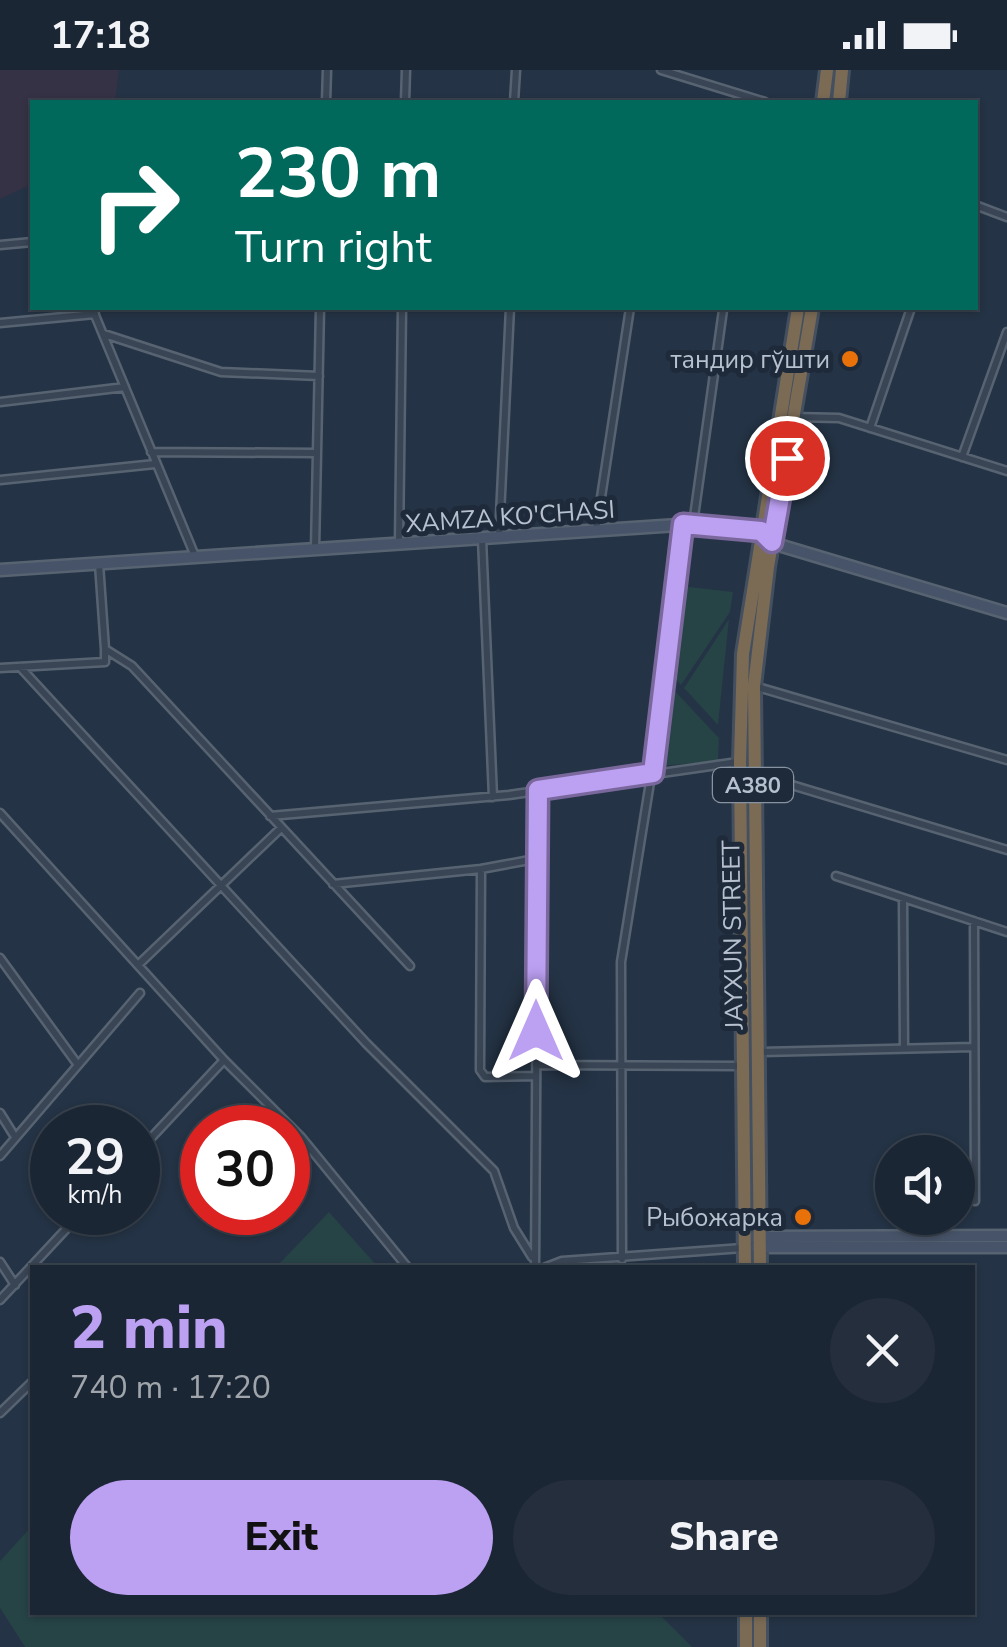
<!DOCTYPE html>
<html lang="en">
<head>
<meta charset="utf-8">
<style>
  :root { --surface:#1b2634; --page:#242e3c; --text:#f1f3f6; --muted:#a0a5ac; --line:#39434f; --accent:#bca0f2 }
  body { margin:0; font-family:"Nunito Sans",sans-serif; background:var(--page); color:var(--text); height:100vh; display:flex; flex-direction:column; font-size:38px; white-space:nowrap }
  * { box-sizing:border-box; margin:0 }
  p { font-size:32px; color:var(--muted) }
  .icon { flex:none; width:55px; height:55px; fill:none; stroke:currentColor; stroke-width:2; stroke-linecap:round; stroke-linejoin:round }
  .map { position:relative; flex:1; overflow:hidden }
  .details { position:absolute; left:30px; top:1195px; width:945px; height:350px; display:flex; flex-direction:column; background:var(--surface); border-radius:0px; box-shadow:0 2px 8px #0004,0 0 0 2px var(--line) }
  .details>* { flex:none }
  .guide { position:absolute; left:30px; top:30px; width:948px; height:210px; border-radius:0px; box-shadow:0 2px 8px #0004,0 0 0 2px var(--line); background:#00695c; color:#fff; overflow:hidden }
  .fabs { position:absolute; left:875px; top:1065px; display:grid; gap:20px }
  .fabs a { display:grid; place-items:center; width:100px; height:100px; border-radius:50%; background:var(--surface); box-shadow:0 2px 8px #0004,0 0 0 2px var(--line); font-size:50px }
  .speed { position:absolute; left:30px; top:1035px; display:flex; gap:20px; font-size:50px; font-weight:700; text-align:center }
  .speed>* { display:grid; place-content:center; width:130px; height:130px; border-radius:50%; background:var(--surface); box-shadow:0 2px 8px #0004,0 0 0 2px var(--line); line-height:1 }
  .speed small { font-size:25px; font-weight:400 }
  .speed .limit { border:15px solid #d22; background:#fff; color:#111 }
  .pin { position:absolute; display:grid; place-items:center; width:85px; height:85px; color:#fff; margin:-42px; border:5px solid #fff; border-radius:50%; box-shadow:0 2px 10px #0007 }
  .me { position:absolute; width:110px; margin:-55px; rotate:0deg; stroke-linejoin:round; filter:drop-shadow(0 0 8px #0008) }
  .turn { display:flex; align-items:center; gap:35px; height:210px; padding:0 40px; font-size:45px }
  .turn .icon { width:130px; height:130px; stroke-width:2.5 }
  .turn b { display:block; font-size:70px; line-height:85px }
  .round { display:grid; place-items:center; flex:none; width:105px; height:105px; border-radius:52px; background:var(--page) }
  .summary { display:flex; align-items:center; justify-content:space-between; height:170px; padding:0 40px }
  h1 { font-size:60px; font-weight:800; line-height:75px; color:var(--accent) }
  .action { display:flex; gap:20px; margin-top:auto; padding:20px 40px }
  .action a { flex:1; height:115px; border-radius:60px; background:var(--accent); color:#111; font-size:40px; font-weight:800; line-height:115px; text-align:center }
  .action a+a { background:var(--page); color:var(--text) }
  .status { display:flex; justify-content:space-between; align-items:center; height:70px; padding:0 50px; background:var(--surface); direction:ltr }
  .status svg { height:28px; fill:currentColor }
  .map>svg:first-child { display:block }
</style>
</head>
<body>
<div class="status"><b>17:18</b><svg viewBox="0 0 49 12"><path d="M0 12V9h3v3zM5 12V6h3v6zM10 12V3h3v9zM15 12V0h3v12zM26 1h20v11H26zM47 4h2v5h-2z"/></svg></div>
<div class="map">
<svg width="1007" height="1577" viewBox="0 0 1007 1577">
  <rect width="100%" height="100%" fill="#243345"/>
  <!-- medical -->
  <path fill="#343244" d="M0,0H119L115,32H32V114L0,129Z"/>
  <!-- green -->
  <path fill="#264346" d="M681,516L733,522L730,542L681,615L671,604L684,534Z
    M729,549L718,655L684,618Z
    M673,619L719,668L718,691L659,696C668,665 664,656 667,621Z
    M329,1142L378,1197H276Z
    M32,1456V1542L658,1543L692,1577H25L0,1538V1491Z"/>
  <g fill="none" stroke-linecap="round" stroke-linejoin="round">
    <!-- street casing -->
    <g stroke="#576371" stroke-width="11">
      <path id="street" d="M661,0L765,32
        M326,32L327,0
        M405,32L406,0
        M514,32L516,0
        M975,135L1007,147
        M0,175L32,172
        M92,238L195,486
        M0,253L95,244
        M104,264L221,302L319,306
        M0,332L125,317
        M793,347L839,348L1007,401
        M870,358L911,238
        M151,382L317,383
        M962,387L1007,262
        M0,410L155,394
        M693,454L723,240
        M596,460L630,238
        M499,466L510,238
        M482,469L493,727
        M399,473L402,238
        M315,479L320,238
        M99,494L105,579L132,596L410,896
        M20,597L366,973L494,1101L514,1158L532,1187
        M0,598L105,592V579
        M754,616L1007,690
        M755,704L1007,780
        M0,743L224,990L301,1067L408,1198
        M270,746L509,725L738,692
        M481,799L480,1000L485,1007L536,1006
        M836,806L1007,862
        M333,814L481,799L535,789
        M903,828L904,978
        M974,851L975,1131
        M0,888L78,995
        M138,895L281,758
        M760,982L973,977
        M536,995L741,996
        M0,1043L15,1067
        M138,1082L224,990
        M0,1086L140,923
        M622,1189L621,892L667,607L683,455
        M0,1192L15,1215
        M535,1198L538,720
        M544,1198L562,1191L743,1178
        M0,1230L82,1142
        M0,1343L32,1312"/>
    </g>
    <!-- secondary casing -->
    <g stroke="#576371" stroke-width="15">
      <path id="secondary" d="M0,500L693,454L761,461L772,473L1007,543
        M745,1167L1007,1166
        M756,1177H1007"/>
    </g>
    <!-- highway casing -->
    <g stroke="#44505f" stroke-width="18">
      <path id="highway" d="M823,32L827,0
        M839,32L842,0
        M745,1198L740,692L743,584L798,238
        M760,1198L754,616L768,497L812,238
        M760,1542V1577
        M746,1577V1542"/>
    </g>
    <!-- street -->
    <use href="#street" stroke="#394554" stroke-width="6"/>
    <!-- secondary -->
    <use href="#secondary" stroke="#475368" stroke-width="10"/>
    <!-- highway -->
    <use href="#highway" stroke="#7b6b55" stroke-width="12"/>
  </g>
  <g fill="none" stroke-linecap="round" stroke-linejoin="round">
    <!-- route casing -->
    <g stroke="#7a689d" stroke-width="25">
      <path id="route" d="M536,961L538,720L653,703L683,454L761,461L772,472L787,388"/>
    </g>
    <!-- route -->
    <use href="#route" stroke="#bca0f2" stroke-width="18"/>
  </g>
  <!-- markers -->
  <g fill="#e8710a" stroke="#1e2a3a" stroke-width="4">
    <circle cx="850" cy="289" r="10"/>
    <circle cx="803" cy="1147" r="10"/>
  </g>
  <g text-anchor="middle" stroke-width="10" stroke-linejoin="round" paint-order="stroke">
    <!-- shield labels -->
    <rect fill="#1e2a3a" stroke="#8893a2" stroke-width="2.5" x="713" y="698" width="80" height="34" rx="8"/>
    <g font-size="22" font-weight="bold" fill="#b6c0ce">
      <text x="753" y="723">A380</text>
    </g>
    <!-- poi labels -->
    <g font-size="25" fill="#b6c0ce" stroke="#1e2a3a" text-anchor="end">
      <text x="830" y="298">тандир гўшти</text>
      <text x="783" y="1156">Рыбожарка</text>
    </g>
    <!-- street labels -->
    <g font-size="25" fill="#b6c0ce" stroke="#1e2a3a">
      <text transform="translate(510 446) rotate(-4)" y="9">XAMZA KO'CHASI</text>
      <text transform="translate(732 865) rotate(-91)" y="9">JAYXUN STREET</text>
    </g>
  </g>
</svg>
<div class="fabs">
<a><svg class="icon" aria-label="sound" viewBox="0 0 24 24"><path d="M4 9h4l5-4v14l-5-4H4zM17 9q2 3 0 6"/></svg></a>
</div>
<div class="speed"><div>29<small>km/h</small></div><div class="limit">30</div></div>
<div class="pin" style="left:787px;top:388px;background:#d93025"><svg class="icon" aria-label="arrive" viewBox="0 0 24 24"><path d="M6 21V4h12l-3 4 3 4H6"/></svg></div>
<svg class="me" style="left:536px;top:961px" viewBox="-20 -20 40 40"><path d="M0-17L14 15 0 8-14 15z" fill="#bca0f2" stroke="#fff" stroke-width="4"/></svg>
<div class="guide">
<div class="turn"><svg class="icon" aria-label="right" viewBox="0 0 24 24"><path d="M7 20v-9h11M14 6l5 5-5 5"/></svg><div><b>230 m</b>Turn right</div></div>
</div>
<section class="details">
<div class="summary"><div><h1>2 min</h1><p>740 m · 17:20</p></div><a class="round"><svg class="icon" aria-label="close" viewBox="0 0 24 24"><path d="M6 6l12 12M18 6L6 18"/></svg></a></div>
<div class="action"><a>Exit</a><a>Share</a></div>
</section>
</div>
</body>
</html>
